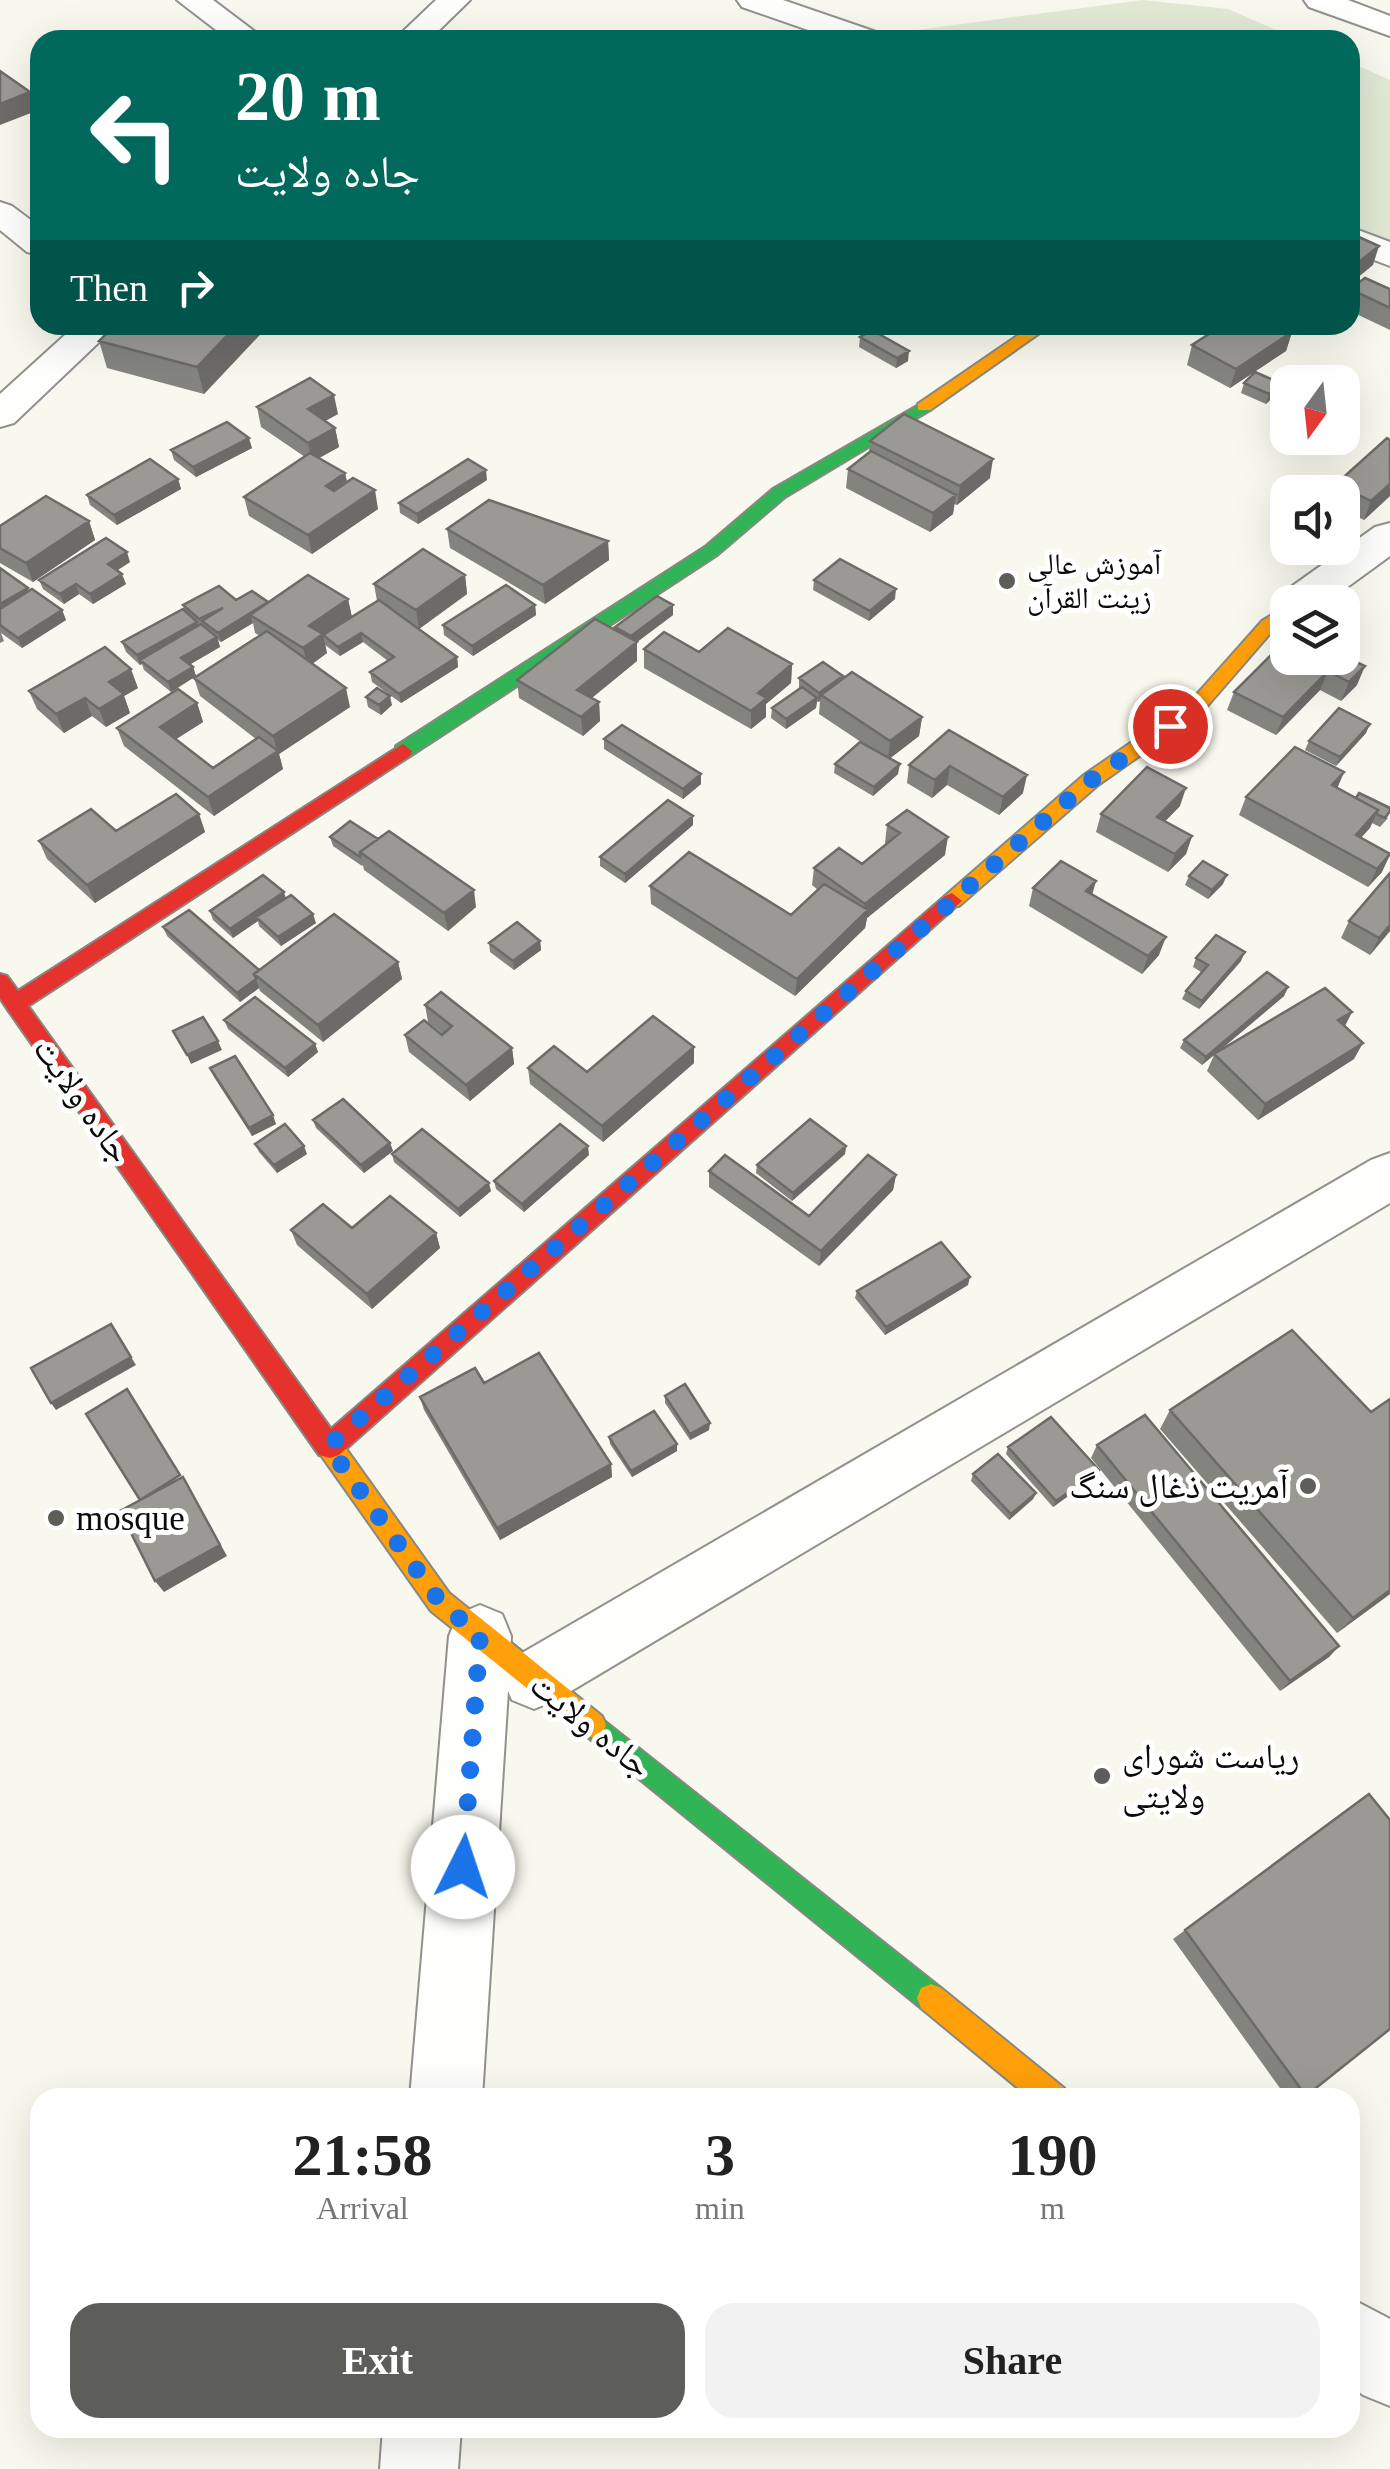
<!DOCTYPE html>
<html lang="en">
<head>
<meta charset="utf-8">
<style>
  :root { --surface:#fff; --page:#f2f2f2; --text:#222; --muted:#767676; --accent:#5d5d5a }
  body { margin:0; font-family:"Times New Roman","Noto Naskh Arabic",serif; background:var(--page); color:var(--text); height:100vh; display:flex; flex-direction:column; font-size:38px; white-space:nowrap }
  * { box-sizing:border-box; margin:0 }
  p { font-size:32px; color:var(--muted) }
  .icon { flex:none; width:55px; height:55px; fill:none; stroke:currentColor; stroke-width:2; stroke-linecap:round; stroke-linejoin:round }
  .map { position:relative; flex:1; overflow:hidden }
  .details { position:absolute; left:30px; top:2088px; width:1330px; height:350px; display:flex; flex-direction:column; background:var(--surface); border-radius:30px; box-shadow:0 10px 40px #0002 }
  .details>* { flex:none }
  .banner { position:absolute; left:30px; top:30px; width:1330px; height:305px; border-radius:30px; box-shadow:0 10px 40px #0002; background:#00695c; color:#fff; overflow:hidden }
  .needle { width:65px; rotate:195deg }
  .fabs { position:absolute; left:1270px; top:365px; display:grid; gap:20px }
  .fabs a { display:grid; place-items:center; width:90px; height:90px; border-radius:20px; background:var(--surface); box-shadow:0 10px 40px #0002; font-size:50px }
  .pin { position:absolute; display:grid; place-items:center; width:85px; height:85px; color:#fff; margin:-42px; border:5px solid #fff; border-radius:50%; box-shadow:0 2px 10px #0007 }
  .me { position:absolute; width:110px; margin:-55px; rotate:4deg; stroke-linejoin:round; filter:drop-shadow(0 0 8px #0008) }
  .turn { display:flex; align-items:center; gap:35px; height:210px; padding:0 40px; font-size:45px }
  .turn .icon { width:130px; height:130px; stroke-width:2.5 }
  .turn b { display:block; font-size:70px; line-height:85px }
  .then { display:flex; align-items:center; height:95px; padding:0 40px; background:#0003; gap:20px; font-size:38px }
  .eta { display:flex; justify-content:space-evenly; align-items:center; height:170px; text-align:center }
  .eta b { font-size:60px; font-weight:700; line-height:70px }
  .action { display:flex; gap:20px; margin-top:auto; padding:20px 40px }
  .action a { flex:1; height:115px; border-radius:30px; background:var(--accent); color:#fff; font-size:40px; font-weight:700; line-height:115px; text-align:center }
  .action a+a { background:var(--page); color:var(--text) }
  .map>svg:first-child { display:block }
</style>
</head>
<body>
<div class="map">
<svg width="1390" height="2469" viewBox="0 0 1390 2469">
  <rect width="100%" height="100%" fill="#f8f8ee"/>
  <!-- cemetery -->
  <path fill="#e1e8d4" d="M1143,0L1228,9L1299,40H891L917,30Z
    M1350,62L1390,80V252L1350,236Z"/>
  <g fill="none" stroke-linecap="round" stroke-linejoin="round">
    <!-- street casing -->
    <g stroke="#91918d" stroke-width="4">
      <path id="street" d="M177,0H213L266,40H229Z
        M436,0H470L429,40H394Z
        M737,0H783L879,33L884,40H837L742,7Z
        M1304,0H1348L1390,16V36L1309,7Z
        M0,202L12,206L40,227V255L27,252L0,230Z
        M1350,227L1390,242V266L1350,251Z
        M76,325H117L14,423L0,427V394Z
        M1390,523V556L1327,602H1288V613L1284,612L1278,602L1284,592L1375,527Z
        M1390,1153V1203L556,1700L534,1709L512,1700L508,1691L482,2098H410L449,1636L458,1614L480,1605L502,1614L511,1636L510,1660L1371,1160Z
        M1350,2298L1390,2319V2406L1363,2395L1350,2385Z
        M383,2428H461L458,2469H380Z"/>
    </g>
    <!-- fast casing -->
    <g stroke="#888883" stroke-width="4">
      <path id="fast" d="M924,402L930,404V410L785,497L717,555L410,756H396V746L705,547L773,489Z
        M593,1712L941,1988L945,1998L941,2008L931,2012L921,2008L584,1734L580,1725L584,1716Z"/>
    </g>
    <!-- slow casing -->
    <g stroke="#888883" stroke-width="4">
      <path id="slow" d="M1033,325H1051L930,410H918V404Z
        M1288,605V620L1274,629L1202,712L1098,785L959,906H945L942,901L945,896L1084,775L1190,702L1262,621Z
        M330,1436L339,1439L449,1593L602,1716L606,1725L602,1734L593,1738L584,1734L431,1611L321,1455L318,1447L321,1439Z
        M931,1984L941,1988L1064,2088L1068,2098H1030L921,2008L917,1998L921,1988Z"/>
    </g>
    <!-- jam casing -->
    <g stroke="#888883" stroke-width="4">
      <path id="jam" d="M403,744L412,751L410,756L28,1006L331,1429L945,896L952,893L962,901L339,1455L330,1458L319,1455L8,1010L0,998V974L7,976L18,991Z"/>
    </g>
    <!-- street -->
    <use href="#street" fill="#fefefc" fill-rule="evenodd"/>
    <!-- fast -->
    <use href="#fast" fill="#30b455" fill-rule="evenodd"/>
    <!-- slow -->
    <use href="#slow" fill="#ff9f0a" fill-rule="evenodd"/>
    <!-- jam -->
    <use href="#jam" fill="#e5322d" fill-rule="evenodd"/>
  </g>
  <!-- wall -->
  <path fill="#84847f" d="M1350,289H1390V330L1350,311Z
    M269,325L204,394L107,368L99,341Z
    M831,325H865L851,335Z
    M1292,332L1286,351L1230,388L1187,365L1192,345Z
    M860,337L908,361L896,368L859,347Z
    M1244,383H1280L1277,393L1266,404L1241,393Z
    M257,407L338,414L325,421L335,428L339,447L319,458L345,473L347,482L378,509L312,554L249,516L244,497L305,457L261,427Z
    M1288,410V430L1277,426L1281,416Z
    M870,441L990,478L957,505L954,504L953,514L930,532L846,488L848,469L869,452Z
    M252,448L196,477L174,460L171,450Z
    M178,479L181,489L117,525L90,505L87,495Z
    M487,480L418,524L400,513L399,503Z
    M1336,484L1390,496L1364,520L1342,510V492H1333Z
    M89,521L95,540L33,582L0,563V526Z
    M447,529L608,541L609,560L545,604L450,548Z
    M130,562L117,570L126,584L93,604L79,594L64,604L43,589L39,580Z
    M0,568L29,591L62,610L66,620L22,648L1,633L4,641L0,643Z
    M465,575L467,594L419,629L457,657L458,667L401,703L372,682L370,672L388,661L363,642L340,656L325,645L327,653L312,664L350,707L279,754L283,769L214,816L124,746L117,728L197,703L203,722L176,739L213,768L256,739L200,696L194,678L260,636L255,633L253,623L221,642L218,640L220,647L190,664L193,667L196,676L171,692L144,670L142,664L140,665L126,652L122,642L185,611L183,605L236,600L268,602L348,599L352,617L377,601L374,584Z
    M814,580L895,599L869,621L813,590Z
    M535,605L536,615L473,656L444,635L443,625Z
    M673,615L637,642V661L592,698L599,702L600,721L583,736L519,698L517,680L615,630V627Z
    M644,649L699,652L792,664L791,683L766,704V717L751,729L644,668Z
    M1342,658L1357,685L1341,701L1320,690L1276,735L1227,710L1234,692Z
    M843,676V679L922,717L919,736L890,758L898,774L873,796L834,773L835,764L864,744L819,714L820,701L817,702L816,708L786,729L771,718L772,708L799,689V678Z
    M138,688L124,696L130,713L106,727L92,716L64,733L37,709L29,691Z
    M366,697L392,705L381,715L368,707Z
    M949,730L1023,793L999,815L947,785L932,798L907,783L909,765Z
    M1366,733L1336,766L1305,750L1309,741Z
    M604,739L701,784L683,799L604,749Z
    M1344,772L1337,788L1388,818L1380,827L1372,823L1361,838L1382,872L1368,887L1239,815L1246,797Z
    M1180,806L1165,821L1192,836L1186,854L1168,872L1096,832L1101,814Z
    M199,814L205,832L95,903L47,859L39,841L116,831Z
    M693,825L625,883L600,866V857Z
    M887,825L945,855L867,918L865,928L795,996L651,904L650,886L791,915L818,890L812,885L814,868L862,864L887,844L885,843Z
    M330,837L378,839L476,907L448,931L364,870L363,865L362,866L333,846Z
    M1189,876L1223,884L1208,899L1185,885Z
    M1033,888L1092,894L1159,955L1142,974L1029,906Z
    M286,898L316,923L281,946L259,926L258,921L233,938L213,920L210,911Z
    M1349,921L1390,931L1370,955L1341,938Z
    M163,927L259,970L398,962L402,979L323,1042L260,991L259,988L240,1002L167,936Z
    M540,941L541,950L514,970L490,952L489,943Z
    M1196,958L1241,961L1199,1009L1182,999L1186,991L1201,972L1193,967Z
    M1288,987L1284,996L1217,1053L1352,1012L1345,1026L1354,1059L1258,1120L1207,1071L1214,1055L1202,1065L1180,1048L1184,1040Z
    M425,1005L512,1048L514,1064L470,1101L409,1052L405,1035L443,1034L428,1022Z
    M224,1020L315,1044L318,1052L288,1077L228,1029Z
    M694,1063L603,1142L530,1084L528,1068L587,1072Z
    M210,1068L276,1124L252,1136L214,1077Z
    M313,1120L390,1143L393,1151L364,1173L316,1128Z
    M255,1144L307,1154L277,1173L259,1152Z
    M846,1146L845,1154L792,1201L756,1173L757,1165Z
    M392,1154L491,1191L460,1217L394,1162Z
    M589,1155L524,1212L496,1189L494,1181Z
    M709,1171L809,1216L896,1175L893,1190L819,1266L709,1187Z
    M352,1228L436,1233L440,1248L372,1309L297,1245L291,1230Z
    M968,1285L885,1335L855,1298L857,1291Z
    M484,1383L611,1464L612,1477L500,1540L424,1410L420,1397Z
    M665,1396L709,1430L690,1440L665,1403Z
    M1170,1410L1371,1412L1390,1594L1337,1633L1160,1429Z
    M609,1437L677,1444V1451L632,1477L610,1444Z
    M1097,1445L1339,1646L1329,1657L1280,1691L1091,1458Z
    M1008,1447L1096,1476L1053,1507L1006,1454Z
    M973,1474L1036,1493L1033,1499L1009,1520L971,1481Z
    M1352,1806L1306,2096L1287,2098L1173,1939Z"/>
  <!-- shaded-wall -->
  <path fill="#6c6b68" d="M30,92L36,111L0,125V104Z
    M1379,246L1373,265L1350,284V269Z
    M237,325H269L204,394L197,367Z
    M852,325H865L851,335Z
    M1292,332L1286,351L1230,388L1236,369Z
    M909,351L908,361L896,368L897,358Z
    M1280,383L1277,393L1266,404L1269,394Z
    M334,395L338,414L312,428L308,409Z
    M335,428L339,447L312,462L308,443Z
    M249,438L252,448L196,477L193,467Z
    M993,459L990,478L957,505L960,486Z
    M486,470L487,480L418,524L417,514Z
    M345,473L349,492L330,505L326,486Z
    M178,479L181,489L117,525L114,515Z
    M1390,484V496L1364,520L1371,501Z
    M375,490L378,509L312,554L308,535Z
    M956,495L953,514L930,532L933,513Z
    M89,521L95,540L33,582L26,563Z
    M608,541L609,560L545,604L543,585Z
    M127,552L130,562L112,574L108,564Z
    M122,574L126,584L93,604L90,594Z
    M465,575L467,594L419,629L416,610Z
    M76,584L79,594L64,604L60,594Z
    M28,588L32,598L0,617V604Z
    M896,589L895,599L869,621L870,611Z
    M348,599L352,618L323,635L327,653L308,667L303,648L309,626Z
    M268,602L250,615L253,623L221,642L218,633Z
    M535,605L536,615L473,656L472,646Z
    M673,605V615L637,642V661L579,708L577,690L631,646V636Z
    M62,610L66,620L22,648L18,638Z
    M197,622L200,632L140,660L142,664L140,665L137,655Z
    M361,633L363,642L340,656L338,647Z
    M217,637L220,647L184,668L181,658Z
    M457,657L458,667L401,703L399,694Z
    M792,664L791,683L766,704V717L751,729V711L758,693Z
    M1365,666L1357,685L1341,701L1349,682Z
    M193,667L196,676L171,692L168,682Z
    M131,669L138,688L124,696L130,713L106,727L99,709L109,682Z
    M1328,671L1320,690L1276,735L1283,717Z
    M843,676L842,686L821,695L820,701L818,702L819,693Z
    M346,688L350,707L279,754L283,769L214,816L208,797L277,751L273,736Z
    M390,696L392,705L381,715L379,705Z
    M85,698L92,716L64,733L56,714Z
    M817,698L816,708L786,729V719Z
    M599,702L600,721L583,736L581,717Z
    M197,703L203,722L167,745L160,727Z
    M922,717L919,736L888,760L890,741Z
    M1370,724L1366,733L1336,766L1340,757Z
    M900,764L898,774L873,796L874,787Z
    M950,766L947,785L932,798L935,780Z
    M1344,772L1336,791L1332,785Z
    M701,774V784L683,799V789Z
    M1027,775L1023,793L999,815L1003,797Z
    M1186,788L1180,806L1152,835L1157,817Z
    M1378,810L1370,828L1347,853L1356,835Z
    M199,814L205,832L95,903L87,885Z
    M693,816V825L625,883V874Z
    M1192,836L1186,854L1168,872L1175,854Z
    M948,837L945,855L867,918L865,928L795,996L797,979L864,914L865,904Z
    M1390,855L1382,872L1368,887L1377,869Z
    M1227,875L1223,884L1208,899L1212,890Z
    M1096,881L1091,899L1086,891Z
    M474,890L476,907L448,931L444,913Z
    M284,892L287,902L256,917L258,921L233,938L230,929Z
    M313,914L316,923L281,946L278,937Z
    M1390,925V931L1370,955L1379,938Z
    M1166,937L1159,955L1142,974L1148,956Z
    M540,941L541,950L514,970L513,961Z
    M1245,952L1241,961L1199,1009L1202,1001Z
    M398,962L402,979L323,1042L318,1025Z
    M256,979L259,988L240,1002L237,993Z
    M1288,987L1284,996L1202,1065L1206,1057Z
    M1352,1012L1343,1029L1338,1020Z
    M218,1041L222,1050L191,1064L187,1055Z
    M1363,1043L1354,1059L1258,1120L1265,1104Z
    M315,1044L318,1052L288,1077L285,1068Z
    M694,1047V1063L603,1142L602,1126Z
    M512,1048L514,1064L470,1101L466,1085Z
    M273,1115L276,1124L252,1136L249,1128Z
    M390,1143L393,1151L364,1173L361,1165Z
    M304,1146L307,1154L277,1173L274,1165Z
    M588,1146L589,1155L524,1212L522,1204Z
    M846,1146L845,1154L792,1201L793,1193Z
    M896,1175L893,1190L819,1266L821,1251Z
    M489,1183L491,1191L460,1217L458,1209Z
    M436,1233L440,1248L372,1309L367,1294Z
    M970,1277L968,1285L885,1335L886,1327Z
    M131,1357L136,1365L56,1410L51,1403Z
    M710,1423L709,1430L690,1440V1434Z
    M677,1444V1451L632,1477L631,1471Z
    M611,1464L612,1477L500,1540L497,1528Z
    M1099,1470L1096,1476L1053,1507L1056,1501Z
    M183,1477L227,1556L164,1592L155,1581Z
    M1036,1493L1033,1499L1009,1520L1011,1514Z
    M1390,1590V1594L1337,1633L1353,1618Z
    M1339,1646L1329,1657L1280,1691L1290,1681Z"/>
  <!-- building -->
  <path fill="#9a9994" stroke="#6c6b68" stroke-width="2.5" d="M0,71L30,92L0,104Z
    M1350,233L1379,246L1350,269Z
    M1365,278L1390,289V308L1350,289Z
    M115,325H237L197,367L99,341Z
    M1223,325H1280L1292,332L1236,369L1192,345Z
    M872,330L909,351L897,358L860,337Z
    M1255,372L1280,383L1269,394L1244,383Z
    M310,378L334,395L308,409L335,428L308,443L257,407Z
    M1288,410V419L1281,416Z
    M904,414L993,459L960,486L870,441Z
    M227,422L249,438L193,467L171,450Z
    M1387,438L1390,440V484L1371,501L1336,484Z
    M871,451L956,495L933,513L848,469Z
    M310,453L345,473L326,486L334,491L353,478L375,490L308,535L244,497Z
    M150,459L178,479L114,515L87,495Z
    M468,459L486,470L417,514L399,503Z
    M46,496L89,521L26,563L0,548V526Z
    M489,500L608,541L543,585L447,529Z
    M106,538L127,552L108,564L122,574L90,594L76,584L60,594L39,580Z
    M423,549L465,575L416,610L374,584Z
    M840,559L896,589L870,611L814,580Z
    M0,568L28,588L0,604Z
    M308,575L348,599L309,626L323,634L303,648L250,615Z
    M506,585L535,605L472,646L443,625Z
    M219,586L236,600L252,591L268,602L218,633L202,621L223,608L199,619L183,605Z
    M32,589L62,610L18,638L0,625V609Z
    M657,596L673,605L631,636L615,627Z
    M379,600L457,657L399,694L370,672L394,657L361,633L338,647L323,635Z
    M183,609L197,622L137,655L122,642Z
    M595,619L637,642L577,690L599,702L581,717L517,680Z
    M201,624L217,637L181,658L193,667L168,682L140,660Z
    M728,628L792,664L758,693L767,698L751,711L644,649L664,632L699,652Z
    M267,631L346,688L273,736L194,678Z
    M1288,638V658H1342V655L1365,666L1349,682L1328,671L1283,717L1234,692Z
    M105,647L131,669L109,682L124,694L99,709L85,698L56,714L29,691Z
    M823,662L843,676L819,693L799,678Z
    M852,672L922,717L890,741L821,695Z
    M802,687L817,698L786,719L772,708Z
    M377,688L390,696L379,705L366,697Z
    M178,689L197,703L160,727L213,768L259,737L278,751L208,797L117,728Z
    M1339,708L1370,724L1340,757L1309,741Z
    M622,725L701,774L683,789L604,739Z
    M949,730L1027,775L1003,797L950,766L935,780L909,765Z
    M860,742L900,764L874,787L835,764Z
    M1295,747L1344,772L1332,785L1378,810L1356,835L1390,854L1377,869L1246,797Z
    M1147,767L1186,788L1157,817L1192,836L1175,854L1101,814Z
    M1359,793L1390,808V811L1385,818L1376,814L1378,810L1356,798Z
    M176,794L199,814L87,885L39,841L91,809L116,831Z
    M668,800L693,816L625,874L600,857Z
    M907,810L948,837L865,904L814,868L839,848L862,864L900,833L887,825Z
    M350,821L378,839L360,852V857L330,837Z
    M389,831L474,890L444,913L360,852Z
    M689,852L791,915L824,884L868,910L797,979L650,886Z
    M1061,861L1096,881L1086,891L1166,937L1148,956L1033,888Z
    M1203,861L1227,875L1212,890L1189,876Z
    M1390,873V925L1379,938L1349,921Z
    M263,875L284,892L230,929L210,911Z
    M291,895L313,914L278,937L256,917Z
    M189,910L259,970L254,974L256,979L237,993L163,927Z
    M334,914L398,962L318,1025L254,974Z
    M517,922L540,941L513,961L489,943Z
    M1216,935L1245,952L1202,1001L1186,991L1208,965L1196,958Z
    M1267,972L1288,987L1206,1057L1184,1040Z
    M1325,988L1352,1012L1338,1020L1363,1043L1265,1104L1214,1054Z
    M441,992L512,1048L466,1085L405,1035L424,1020L442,1035L452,1026L425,1005Z
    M255,997L315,1044L285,1068L224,1020Z
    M653,1016L694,1047L602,1126L528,1068L554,1046L587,1072Z
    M203,1017L218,1041L187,1055L173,1031Z
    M235,1056L273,1115L249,1128L210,1068Z
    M343,1099L390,1143L361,1165L313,1120Z
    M810,1119L846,1146L793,1193L757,1165Z
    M285,1124L304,1146L274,1165L255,1144Z
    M560,1124L588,1146L522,1204L494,1181Z
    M422,1129L489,1183L458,1209L392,1154Z
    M725,1155L809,1216L868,1155L896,1175L821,1251L709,1171Z
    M390,1196L436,1233L367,1294L291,1230L323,1204L352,1228Z
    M941,1242L970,1277L886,1327L857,1291Z
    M111,1324L131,1357L51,1403L31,1368Z
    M1292,1330L1371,1412L1390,1399V1590L1353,1618L1170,1410Z
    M539,1353L611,1464L497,1528L420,1397L475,1368L484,1383Z
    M685,1384L710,1423L690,1434L665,1396Z
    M127,1389L180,1475L140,1500L86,1414Z
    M654,1411L677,1444L631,1471L609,1437Z
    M1145,1415L1339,1646L1290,1681L1097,1445Z
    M1051,1417L1099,1470L1056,1501L1008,1447Z
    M998,1454L1036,1493L1011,1514L973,1474Z
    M183,1477L220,1545L155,1581L120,1511Z
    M1369,1794L1390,1820V2029L1306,2096L1185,1930Z"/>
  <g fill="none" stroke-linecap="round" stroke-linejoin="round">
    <!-- route -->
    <path stroke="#1a73e8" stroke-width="18" stroke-dasharray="0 32.4" d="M463,1867L480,1636L440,1602L328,1446L1091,780L1170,726"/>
  </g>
  <!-- markers -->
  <g fill="#5d5d5a" stroke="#fff" stroke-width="4">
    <circle cx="1007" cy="581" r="10"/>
    <circle cx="1308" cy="1486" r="10"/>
    <circle cx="56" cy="1518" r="10"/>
    <circle cx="1102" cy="1776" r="10"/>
  </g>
  <g text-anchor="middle" stroke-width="10" stroke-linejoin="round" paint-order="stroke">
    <!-- far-poi labels -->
    <g font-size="30" fill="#0a0a0a" stroke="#fff" text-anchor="start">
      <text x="1027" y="574">آموزش عالی<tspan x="1027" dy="34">زینت القرآن</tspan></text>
    </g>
    <!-- street labels -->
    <g font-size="35" fill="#0a0a0a" stroke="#fff">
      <text transform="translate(83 1100) rotate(55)" y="12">جاده ولایت</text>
      <text transform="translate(591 1725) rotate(39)" y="12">جاده ولایت</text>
    </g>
    <!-- poi labels -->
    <g font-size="35" fill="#0a0a0a" stroke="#fff" text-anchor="start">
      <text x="1288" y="1498" text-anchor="end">آمریت ذغال سنگ</text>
      <text x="76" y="1530">mosque</text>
      <text x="1122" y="1768">ریاست شورای<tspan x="1122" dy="40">ولایتی</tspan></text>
    </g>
  </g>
</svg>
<div class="fabs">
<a><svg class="needle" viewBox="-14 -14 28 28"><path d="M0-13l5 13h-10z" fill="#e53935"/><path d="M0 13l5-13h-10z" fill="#767676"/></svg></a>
<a><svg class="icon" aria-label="sound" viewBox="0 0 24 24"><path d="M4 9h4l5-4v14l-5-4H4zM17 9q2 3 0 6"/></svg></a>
<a><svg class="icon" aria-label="layers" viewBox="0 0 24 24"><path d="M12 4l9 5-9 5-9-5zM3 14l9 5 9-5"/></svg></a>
</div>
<div class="pin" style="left:1170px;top:726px;background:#d93025"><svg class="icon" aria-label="arrive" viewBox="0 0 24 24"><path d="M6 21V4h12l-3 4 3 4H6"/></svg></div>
<svg class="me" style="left:463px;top:1867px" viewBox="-20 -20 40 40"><circle r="19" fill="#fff"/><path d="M0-13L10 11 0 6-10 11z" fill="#1a73e8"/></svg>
<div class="banner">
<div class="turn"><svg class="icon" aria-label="left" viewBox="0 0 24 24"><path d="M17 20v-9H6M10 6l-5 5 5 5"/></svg><div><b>20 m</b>جاده ولایت</div></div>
<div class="then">Then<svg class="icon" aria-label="right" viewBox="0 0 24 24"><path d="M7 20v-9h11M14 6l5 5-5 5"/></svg></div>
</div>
<section class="details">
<div class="eta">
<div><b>21:58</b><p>Arrival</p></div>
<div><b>3</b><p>min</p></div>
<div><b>190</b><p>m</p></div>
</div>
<div class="action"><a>Exit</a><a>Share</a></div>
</section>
</div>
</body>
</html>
